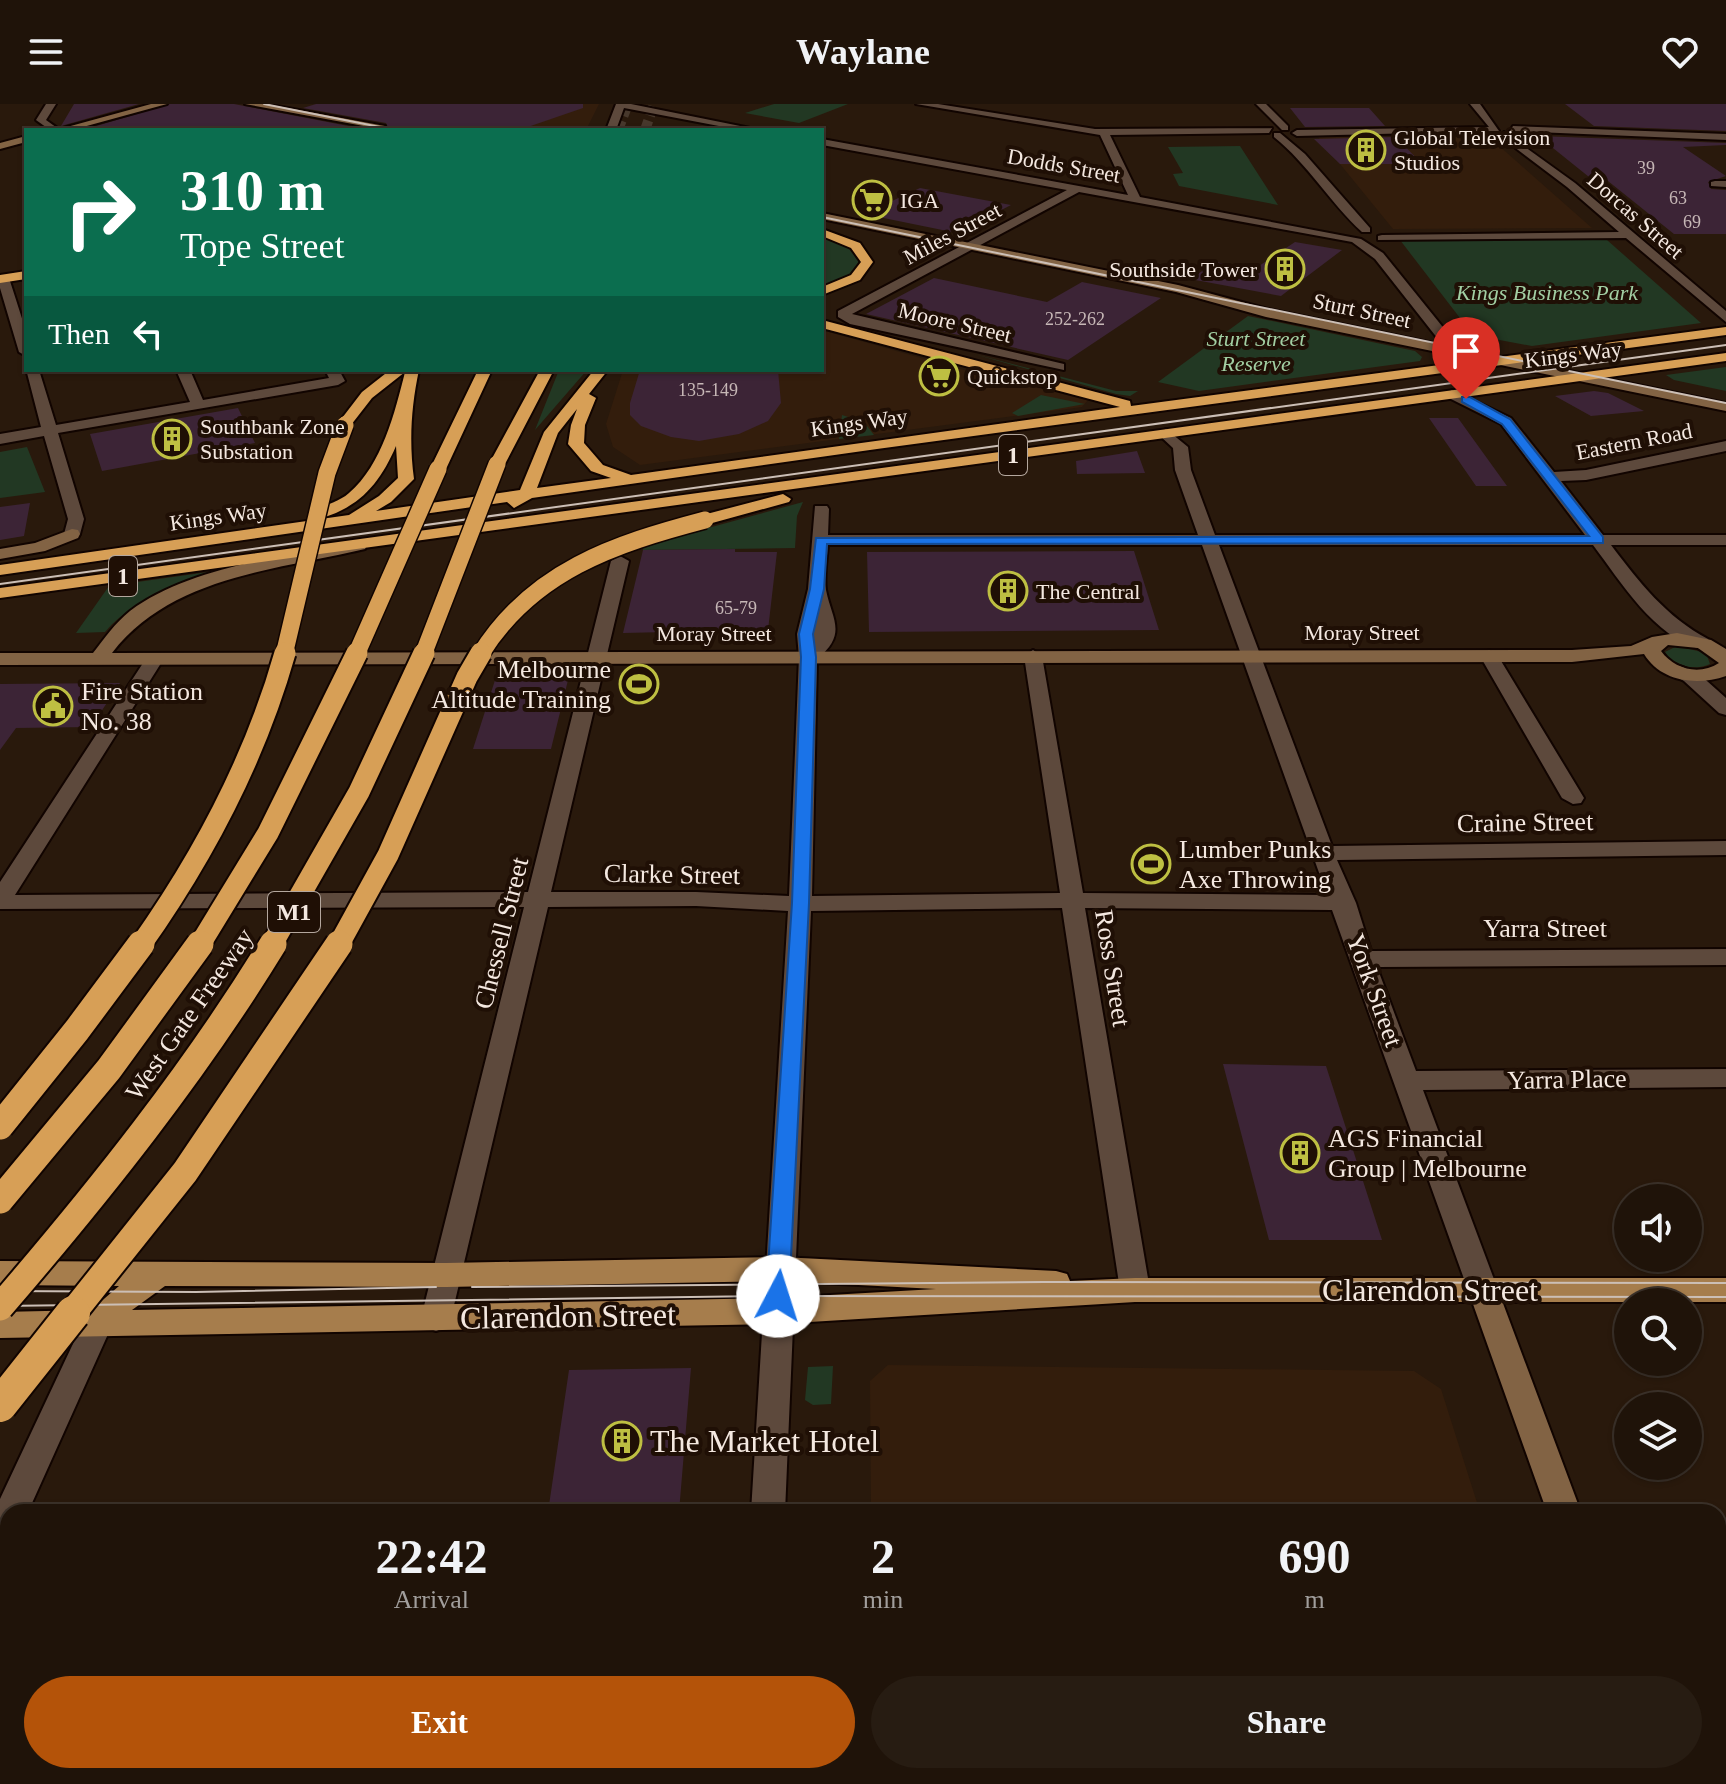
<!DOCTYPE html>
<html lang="en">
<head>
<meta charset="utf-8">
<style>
  :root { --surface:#1f1309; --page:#271c12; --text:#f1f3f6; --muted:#a19e9c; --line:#3c322a; --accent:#b45309 }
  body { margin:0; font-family:"Times New Roman",serif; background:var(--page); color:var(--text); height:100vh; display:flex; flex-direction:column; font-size:30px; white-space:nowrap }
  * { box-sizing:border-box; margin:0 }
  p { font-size:26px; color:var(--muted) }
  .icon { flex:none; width:44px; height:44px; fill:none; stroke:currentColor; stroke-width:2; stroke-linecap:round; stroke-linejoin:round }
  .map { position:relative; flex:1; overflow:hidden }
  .side { position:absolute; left:0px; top:1400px; width:1726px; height:280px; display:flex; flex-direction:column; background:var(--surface); border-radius:24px 24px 0 0; box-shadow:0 2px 6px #0004,0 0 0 2px var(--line) }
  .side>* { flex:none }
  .top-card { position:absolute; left:24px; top:24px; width:800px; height:244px; border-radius:0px; box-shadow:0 2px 6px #0004,0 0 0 2px var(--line); background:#0b6e4f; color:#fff; overflow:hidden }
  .buttons { position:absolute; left:1614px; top:1080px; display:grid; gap:16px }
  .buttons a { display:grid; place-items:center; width:88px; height:88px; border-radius:50%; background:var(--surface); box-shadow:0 2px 6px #0004,0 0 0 2px var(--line); font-size:40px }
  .pin { position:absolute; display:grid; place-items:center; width:68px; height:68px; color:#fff; margin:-82px -34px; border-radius:50% 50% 50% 0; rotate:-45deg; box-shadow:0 0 8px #0007 }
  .pin .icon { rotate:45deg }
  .me { position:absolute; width:88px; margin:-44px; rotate:5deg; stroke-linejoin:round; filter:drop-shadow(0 0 6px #0008) }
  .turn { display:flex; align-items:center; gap:28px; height:168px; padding:0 24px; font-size:36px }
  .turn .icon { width:104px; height:104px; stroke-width:2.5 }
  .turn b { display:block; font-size:56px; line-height:68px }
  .then { display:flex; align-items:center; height:76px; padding:0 24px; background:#0003; gap:16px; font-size:30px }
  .eta { display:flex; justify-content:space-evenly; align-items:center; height:136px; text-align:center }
  .eta b { font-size:48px; font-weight:800; line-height:56px }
  .primary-button { display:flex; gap:16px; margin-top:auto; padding:16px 24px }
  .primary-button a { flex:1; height:92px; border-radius:48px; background:var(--accent); color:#fff; font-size:32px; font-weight:800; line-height:92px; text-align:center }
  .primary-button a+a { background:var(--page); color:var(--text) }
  header { display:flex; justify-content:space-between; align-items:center; height:104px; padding:0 24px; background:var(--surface); font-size:36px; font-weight:800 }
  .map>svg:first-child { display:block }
</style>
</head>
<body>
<header><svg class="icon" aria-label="menu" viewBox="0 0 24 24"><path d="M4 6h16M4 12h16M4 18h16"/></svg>Waylane<svg class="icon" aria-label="heart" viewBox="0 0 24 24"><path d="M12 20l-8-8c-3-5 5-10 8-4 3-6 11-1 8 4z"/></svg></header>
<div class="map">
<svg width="1726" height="1680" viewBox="0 0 1726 1680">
  <rect width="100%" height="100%" fill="#29190c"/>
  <!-- built -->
  <path fill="#331d0c" d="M318,0H599L586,26H448Z
    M1318,33H1489L1592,124L1393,125Z
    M822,226L960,265L1088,296L1082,303L640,361L613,343L606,320L623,266H822Z
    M888,1261L1414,1267L1441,1285L1480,1408H871L870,1277Z
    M872,1672H1564L1567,1680H873Z"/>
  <!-- green -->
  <path fill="#223823" d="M774,0H848L799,19L745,9Z
    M1240,42L1278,101L1179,82L1173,70L1183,69L1168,43Z
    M822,133L850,144L859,155C856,174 837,178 822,185Z
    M1400,136H1607L1701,219L1532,242L1473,231Z
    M1248,212L1415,247L1422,253L1420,257L1199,287L1158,278Z
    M974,250L1116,287H1138L1130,292L1116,290Z
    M1726,263V287L1674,276L1666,271Z
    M559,266H587L535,326Z
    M1041,291L1085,300L1018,312L1012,309Z
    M842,311L864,318L874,331L839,335Z
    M27,343L45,388L0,394V348Z
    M803,398L797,412L795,444L643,446L642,442Z
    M244,463C196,478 139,488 105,528L76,529L109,482Z
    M1677,542L1706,549L1710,560C1695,567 1674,563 1665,548Z
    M833,1262L831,1300L813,1301L805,1296L808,1263Z"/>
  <!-- building -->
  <path fill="#3c2436" d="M74,0H139L61,22Z
    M170,0H234L369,26H83Z
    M316,0H583V4L519,26H384L388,23L386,19L303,4Z
    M1565,0H1726V27L1594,22Z
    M1290,4H1369L1385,22L1305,23Z
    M1538,32L1726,39V41L1683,43L1726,72L1708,78L1711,85L1726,86V130H1674L1608,77H1594Z
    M1396,33L1422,60H1340L1314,35Z
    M920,84L1011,101L957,129L864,110Z
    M1295,138L1342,146L1281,192L1190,175L1216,158L1253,166Z
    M934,174L1047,198L1082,178L1161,194L1068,256L866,210Z
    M640,266H778L781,299L768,317L739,330L699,337L671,333L641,322L630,311V299Z
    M1594,287L1608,289L1644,307L1591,312L1555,292Z
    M238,304L255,339L102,367L90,330Z
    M1429,314H1458L1507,382H1476Z
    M1137,347L1145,369L1077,370L1076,357Z
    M30,399L24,432L0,436V403Z
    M735,445V448H777L768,526L668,525L667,528L623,529L643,446Z
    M1134,447L1159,526L869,528L867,448Z
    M569,572L551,645H473L496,573Z
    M120,579L91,623L16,624L0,646V580Z
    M1223,960L1326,962L1382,1136H1269Z
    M691,1264L679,1408H548L569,1266Z"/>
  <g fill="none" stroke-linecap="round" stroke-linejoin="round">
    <!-- highway-tunnel -->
    <path stroke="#47382c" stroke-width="10" stroke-dasharray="10 5" stroke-linecap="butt" d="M618,26L628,0
      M645,26L654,0"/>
    <!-- street casing -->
    <g stroke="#110400" stroke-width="4">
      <path id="street" d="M46,0H56L46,16L60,26H50L36,16Z
        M616,0H631L760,26H740L624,4L616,26H606Z
        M916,0H938L1095,25L1272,24L1269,29L1110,31L1140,93L1361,135L1383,149L1450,232L1438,235L1375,155L1352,138L1079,88L852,210L1064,260V266L850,220L838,213V207L1067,86L822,41V35L1128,91L1100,31Z
        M1256,0H1266L1288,22V26H1282Z
        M1470,0H1480L1499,27L1297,32L1292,29L1297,26L1489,23Z
        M1513,22L1726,30V36L1510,27Z
        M1504,28L1575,79L1726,207V218L1626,134L1378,136V132L1382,131L1619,128L1567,83L1501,33Z
        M1274,29H1280L1305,50L1370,124V128H1362C1330,99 1308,60 1274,33Z
        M1715,77H1726V83L1711,82V78Z
        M0,171L9,174L26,227V252L19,248L0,184Z
        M26,265L39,266L56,321L190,298L176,266H190L203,296L329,274L325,266H339L345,277L338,281L58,329L84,415L80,430L72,435L64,430L68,415L44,332L0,340V330L41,323Z
        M1452,286L1511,314L1554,368L1586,366L1726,337V347L1586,376L1561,377L1603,431H1726V441H1611C1639,478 1666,513 1708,535L1710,539L1701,545C1654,533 1621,478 1593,441H1219L1332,742L1726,737V751L1337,756L1356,799L1371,847L1726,845V861L1377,863L1416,967L1726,965V983L1423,986L1498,1186L1494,1195L1483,1198L1472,1195L1468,1186L1332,806L1085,804L1150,1186L1146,1195L1135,1198L1124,1195L1120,1186L1062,804L811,807L785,1408H751L788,807L696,802L548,803L451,1214L447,1223L436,1227L425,1223L421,1214L524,803L0,805V778L145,556L154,550L163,556L15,791L528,788L611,457L620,452L629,457L551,788H696L789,792L799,553L797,530L808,485L815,402H827L829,405L828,431H1198L1175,366L1173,344L1158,330L1166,325L1188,343L1191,366L1215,431H1585L1501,320L1447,293L1445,290ZM828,441H1202L1327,791L1083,789L1042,552L1033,546L1024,552L1060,789L812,792L817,555C848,530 832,516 826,486C824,472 827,455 828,441Z
        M1489,546L1498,552L1584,694L1581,699L1573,700L1562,694L1480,552Z
        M1679,562L1698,569L1726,594V611L1719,609L1684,577L1669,568L1672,564Z
        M98,1206L109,1210L113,1219L28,1408H8V1423L0,1420V1395L87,1210Z
        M736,1672H774L773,1680H735Z"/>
    </g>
    <!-- secondary casing -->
    <g stroke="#110400" stroke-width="4">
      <path id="secondary" d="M151,0H167L72,26H56Z
        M245,0H266L385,22L380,25Z
        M26,32V38L0,45V39Z
        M822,109L1178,181L1268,205L1726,299V307L1266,213L1176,188L822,115Z
        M72,425L78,426L80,430L78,434L45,447L0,455V445L35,439Z
        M359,436L367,441L365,445C277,466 171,472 112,549L1572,546L1631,542L1652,533L1677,529L1711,536L1726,545V572C1697,582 1661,578 1644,550L1572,558L0,561V549H93C104,535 115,519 130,507C190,462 287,453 359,436ZM1668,541L1698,544L1719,559C1699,572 1674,565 1661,547Z
        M1483,1174L1494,1177L1498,1186L1581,1408H1547L1468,1186L1472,1177Z
        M1640,1672H1678L1681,1680H1643Z"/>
    </g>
    <!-- primary casing -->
    <g stroke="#110400" stroke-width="4">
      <path id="primary" d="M781,1153L1056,1167L1067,1170L1070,1177L1135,1174H1726V1198H1135L777,1220L0,1234V1208L91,1206L119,1182L0,1181V1157L446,1159ZM781,1177L936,1185L777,1194L132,1206L165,1182L446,1183Z"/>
    </g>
    <!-- highway casing -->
    <g stroke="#110400" stroke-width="4">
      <path id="highway" d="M822,125L860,139L873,158L860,176L822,191V183L851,171L861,158L851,144L822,132Z
        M26,167V175L0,179V171Z
        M822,216L1130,297L1131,302L1726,223V231L877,345L532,394L514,404L507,398L0,471V461L349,411L379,392L398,374L396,342C381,377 362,401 325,413L319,415L311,410C321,401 338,399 349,389C382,361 395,308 405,268L372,294L351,321H341L339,318L362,288L390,266H419C411,303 409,338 414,375L391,398L376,407L520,386L544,328L594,266H608L589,290L596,294L585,321L584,339L603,361L631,371L1120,303L822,224ZM577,305L571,321L568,340L591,367L611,374L537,384L558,329Z
        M1726,249V257L0,494V484Z
        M478,266H492L446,365L444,368H432L430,365Z
        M540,266H554L505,360L497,365L492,363L489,360Z
        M783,390L791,395L789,398L705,421L697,416L699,412Z"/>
    </g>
    <!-- street -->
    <use href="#street" fill="#5d493c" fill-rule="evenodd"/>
    <!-- secondary -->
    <use href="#secondary" fill="#826344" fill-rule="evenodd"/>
    <!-- primary -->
    <use href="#primary" fill="#a67d4c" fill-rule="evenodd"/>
    <!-- highway -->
    <use href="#highway" fill="#d79f56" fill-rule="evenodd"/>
    <!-- tram -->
    <path stroke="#ccbfb6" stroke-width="2" d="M264,0L395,26
      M822,113L1542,261
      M1569,267L1726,299
      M0,480L1726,241
      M472,1183L1044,1178L1726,1179
      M0,1187L196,1188L436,1183
      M0,1202L772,1192L1726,1193"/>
    <!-- highway-bridge-far4 casing -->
    <g stroke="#110400" stroke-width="15" stroke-linecap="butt">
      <path id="highway-bridge-far4" d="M344,323L346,318"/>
    </g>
    <!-- highway-bridge-far3 casing -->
    <g stroke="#110400" stroke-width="20" stroke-linecap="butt">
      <path id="highway-bridge-far3" d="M284,551L327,369L345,321
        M356,551L438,365
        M423,551L497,360
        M480,551C532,467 614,440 705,416"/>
    </g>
    <!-- highway-bridge-far2 casing -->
    <g stroke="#110400" stroke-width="25" stroke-linecap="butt">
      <path id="highway-bridge-far2" d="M140,842C203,753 255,655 285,549
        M199,842L268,729L357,549
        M271,842L359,688L424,549
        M338,842L388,751L467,573L481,549"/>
    </g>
    <!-- highway-bridge-far1 casing -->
    <g stroke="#110400" stroke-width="31" stroke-linecap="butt">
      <path id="highway-bridge-far1" d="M0,1022L77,926L141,840
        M0,1096L109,965L200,840
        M0,1203C99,1088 194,969 273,840
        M71,1211L185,1068L339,840"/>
    </g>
    <!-- highway-bridge casing -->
    <g stroke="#110400" stroke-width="38" stroke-linecap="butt">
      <path id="highway-bridge" d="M0,1301L73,1209"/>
    </g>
    <!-- highway-bridge-far4 -->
    <use href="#highway-bridge-far4" stroke="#d79f56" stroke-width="13"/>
    <!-- highway-bridge-far3 -->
    <use href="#highway-bridge-far3" stroke="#d79f56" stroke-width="17"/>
    <!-- highway-bridge-far2 -->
    <use href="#highway-bridge-far2" stroke="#d79f56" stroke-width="21"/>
    <!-- highway-bridge-far1 -->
    <use href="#highway-bridge-far1" stroke="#d79f56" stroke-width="27"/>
    <!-- highway-bridge -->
    <use href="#highway-bridge" stroke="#d79f56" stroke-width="34"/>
  </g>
  <!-- route -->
  <path fill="#1a73e8" stroke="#114b97" stroke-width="2" d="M1462,293H1470L1510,315L1603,433V439L827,440L824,485L813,530L816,553L809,799L789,1192L786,1199L778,1202L770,1199L766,1192L792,799L801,553L799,530L810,485L816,434L1589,432L1502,320L1462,298Z"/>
  <!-- icons -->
  <defs>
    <g id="building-ring" transform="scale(2)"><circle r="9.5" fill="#1f0f05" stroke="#bebf42" stroke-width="1.5"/><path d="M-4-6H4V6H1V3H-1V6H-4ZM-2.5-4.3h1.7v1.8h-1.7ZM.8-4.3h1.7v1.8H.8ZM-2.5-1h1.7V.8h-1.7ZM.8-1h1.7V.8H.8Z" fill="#bebf42"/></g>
    <g id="supermarket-ring" transform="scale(2)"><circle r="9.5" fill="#1f0f05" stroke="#bebf42" stroke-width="1.5"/><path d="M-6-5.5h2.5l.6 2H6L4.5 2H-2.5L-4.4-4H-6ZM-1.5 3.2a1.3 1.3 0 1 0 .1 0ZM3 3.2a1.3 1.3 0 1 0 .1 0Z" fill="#bebf42"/></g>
    <g id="stadium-ring" transform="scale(2)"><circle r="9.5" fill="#1f0f05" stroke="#bebf42" stroke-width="1.5"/><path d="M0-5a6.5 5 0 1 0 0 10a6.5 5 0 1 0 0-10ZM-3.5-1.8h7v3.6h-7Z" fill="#bebf42"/></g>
    <g id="civic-ring" transform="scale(2)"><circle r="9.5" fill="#1f0f05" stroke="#bebf42" stroke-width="1.5"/><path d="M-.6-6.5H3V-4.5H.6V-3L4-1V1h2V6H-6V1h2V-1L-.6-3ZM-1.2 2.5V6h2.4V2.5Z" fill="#bebf42"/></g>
  </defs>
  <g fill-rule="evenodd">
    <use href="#building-ring" x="1366" y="46"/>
    <use href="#supermarket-ring" x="872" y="96"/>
    <use href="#building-ring" x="1285" y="165"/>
    <use href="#supermarket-ring" x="939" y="272"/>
    <use href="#building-ring" x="172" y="335"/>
    <use href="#building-ring" x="1008" y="487"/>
    <use href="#stadium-ring" x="639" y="580"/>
    <use href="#civic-ring" x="53" y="602"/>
    <use href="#stadium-ring" x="1151" y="760"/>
    <use href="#building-ring" x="1300" y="1049"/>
    <use href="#building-ring" x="622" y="1337"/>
  </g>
  <g text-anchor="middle" stroke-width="8" stroke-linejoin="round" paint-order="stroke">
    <!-- far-number labels -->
    <g font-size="18" fill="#c6b7b6">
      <text x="1646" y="70">39</text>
      <text x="1678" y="100">63</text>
      <text x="1692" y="124">69</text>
      <text x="1075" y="221">252-262</text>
      <text x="708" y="292">135-149</text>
      <text x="736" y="510">65-79</text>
    </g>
    <!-- far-poi labels -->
    <g font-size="22" fill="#f4e8e0" stroke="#1f0f05" text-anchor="start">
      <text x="1394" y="41">Global Television<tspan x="1394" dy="25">Studios</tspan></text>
      <text x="900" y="104">IGA</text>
      <text x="1257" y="173" text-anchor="end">Southside Tower</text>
      <text x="967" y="280">Quickstop</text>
      <text x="200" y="330">Southbank Zone<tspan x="200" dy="25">Substation</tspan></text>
      <text x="1036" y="495">The Central</text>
    </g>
    <!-- far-street labels -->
    <g font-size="22" fill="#f4e8e0" stroke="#1f0f05">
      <text transform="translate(1064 61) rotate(10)" y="8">Dodds Street</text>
      <text transform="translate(1636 111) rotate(41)" y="8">Dorcas Street</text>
      <text transform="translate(952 129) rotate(-28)" y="8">Miles Street</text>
      <text transform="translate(1362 206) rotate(12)" y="8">Sturt Street</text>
      <text transform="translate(955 218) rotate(13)" y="8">Moore Street</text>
      <text transform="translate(1573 250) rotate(-7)" y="8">Kings Way</text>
      <text transform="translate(859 318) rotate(-8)" y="8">Kings Way</text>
      <text transform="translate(1634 337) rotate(-11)" y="8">Eastern Road</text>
      <text transform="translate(218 412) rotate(-8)" y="8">Kings Way</text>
      <text x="1362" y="536">Moray Street</text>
      <text x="714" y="537">Moray Street</text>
    </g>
    <!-- far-park labels -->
    <g font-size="22" font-style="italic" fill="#a2cfa3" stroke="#1f0f05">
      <text x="1547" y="196">Kings Business Park</text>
      <text x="1256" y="242">Sturt Street<tspan x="1256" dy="25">Reserve</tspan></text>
    </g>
    <!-- shield labels -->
    <g fill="#1f0f05" stroke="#b4a79e" stroke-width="2">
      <rect x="999" y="331" width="28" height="40" rx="6"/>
      <rect x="109" y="452" width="28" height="40" rx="6"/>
      <rect x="268" y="788" width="52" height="40" rx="6"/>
    </g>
    <g font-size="24" font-weight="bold" fill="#f4e8e0">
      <text x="1013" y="359">1</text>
      <text x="123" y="480">1</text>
      <text x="294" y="816">M1</text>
    </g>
    <!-- poi labels -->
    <g font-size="26" fill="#f4e8e0" stroke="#1f0f05" text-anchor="start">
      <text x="611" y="574" text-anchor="end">Melbourne<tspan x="611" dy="30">Altitude Training</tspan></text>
      <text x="81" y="596">Fire Station<tspan x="81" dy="30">No. 38</tspan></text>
      <text x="1179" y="754">Lumber Punks<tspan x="1179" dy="30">Axe Throwing</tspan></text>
      <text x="1328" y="1043">AGS Financial<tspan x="1328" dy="30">Group | Melbourne</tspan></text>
    </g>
    <!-- street labels -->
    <g font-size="26" fill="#f4e8e0" stroke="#1f0f05">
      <text transform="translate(1525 718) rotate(-1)" y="9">Craine Street</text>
      <text transform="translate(672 770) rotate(1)" y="9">Clarke Street</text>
      <text x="1545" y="833">Yarra Street</text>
      <text transform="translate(501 829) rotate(-76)" y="9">Chessell Street</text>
      <text transform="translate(1113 864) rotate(81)" y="9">Ross Street</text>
      <text transform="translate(1375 886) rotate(70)" y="9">York Street</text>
      <text transform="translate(189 910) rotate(-55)" y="9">West Gate Freeway</text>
      <text transform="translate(1567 975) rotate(-1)" y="9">Yarra Place</text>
    </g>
    <!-- near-street labels -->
    <g font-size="32" fill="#f4e8e0" stroke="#1f0f05">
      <text x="1430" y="1197">Clarendon Street</text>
      <text transform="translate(568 1212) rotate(-1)" y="11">Clarendon Street</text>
    </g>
    <!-- near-poi labels -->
    <g font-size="32" fill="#f4e8e0" stroke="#1f0f05" text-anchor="start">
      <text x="650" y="1348">The Market Hotel</text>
    </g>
  </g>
</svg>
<div class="buttons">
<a><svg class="icon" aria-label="sound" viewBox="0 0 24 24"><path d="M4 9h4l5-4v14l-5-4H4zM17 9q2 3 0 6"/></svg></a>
<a><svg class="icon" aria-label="search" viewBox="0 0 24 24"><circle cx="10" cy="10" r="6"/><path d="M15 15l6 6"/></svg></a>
<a><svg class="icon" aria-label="layers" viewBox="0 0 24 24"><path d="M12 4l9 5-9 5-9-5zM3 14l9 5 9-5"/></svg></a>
</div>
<div class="pin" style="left:1466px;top:295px;background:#d93025"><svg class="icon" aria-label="arrive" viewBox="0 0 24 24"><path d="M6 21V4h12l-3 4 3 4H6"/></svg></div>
<svg class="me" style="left:778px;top:1192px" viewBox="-20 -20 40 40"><circle r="19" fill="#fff"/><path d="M0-13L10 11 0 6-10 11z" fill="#1a73e8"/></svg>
<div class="top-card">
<div class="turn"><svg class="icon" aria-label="right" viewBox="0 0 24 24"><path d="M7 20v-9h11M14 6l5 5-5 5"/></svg><div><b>310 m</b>Tope Street</div></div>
<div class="then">Then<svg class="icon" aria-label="left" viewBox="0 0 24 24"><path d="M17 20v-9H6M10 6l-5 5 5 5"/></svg></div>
</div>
<section class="side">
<div class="eta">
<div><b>22:42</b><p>Arrival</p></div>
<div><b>2</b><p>min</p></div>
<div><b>690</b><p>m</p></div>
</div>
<div class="primary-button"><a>Exit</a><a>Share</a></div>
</section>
</div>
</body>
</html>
